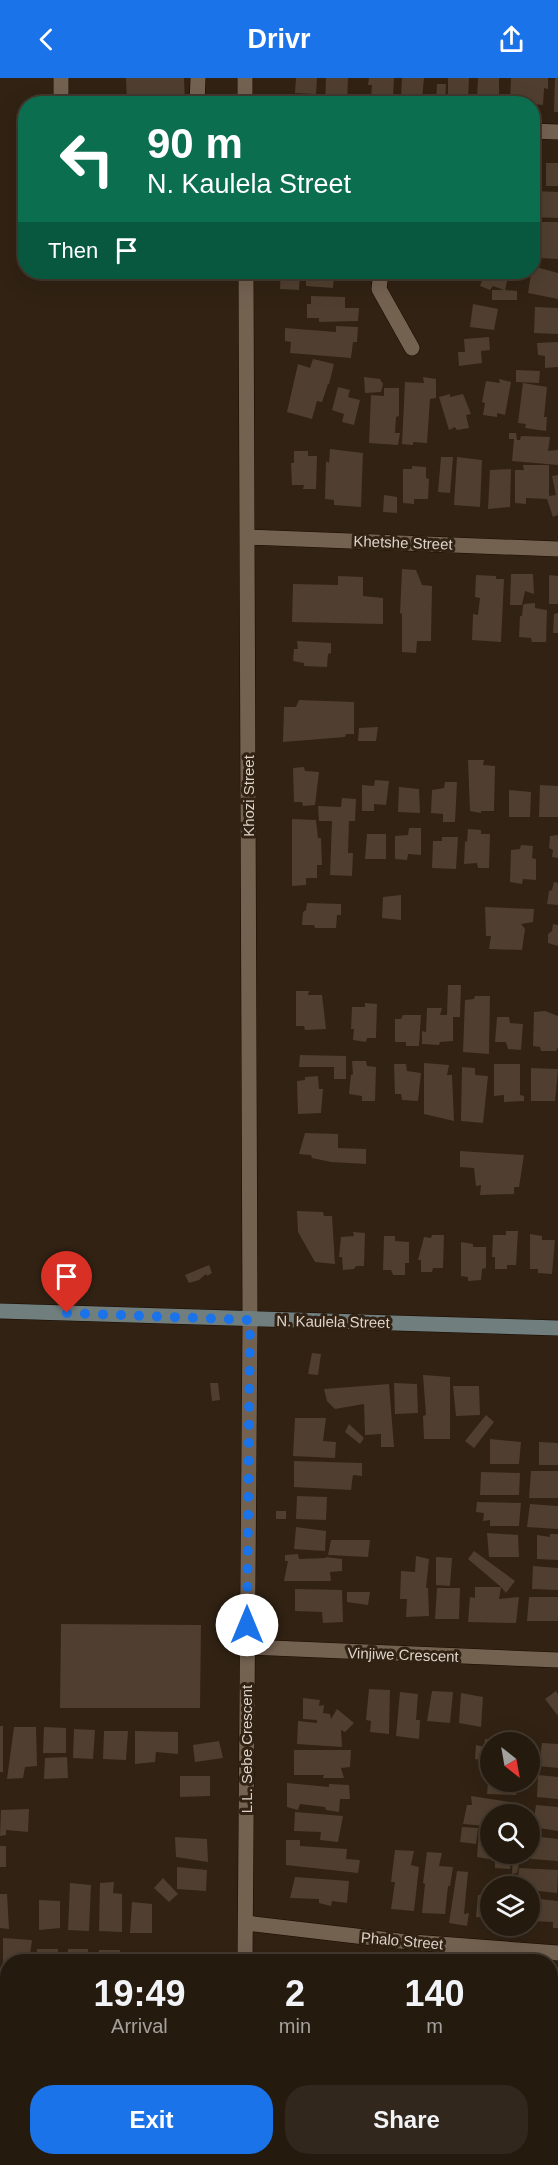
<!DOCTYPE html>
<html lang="en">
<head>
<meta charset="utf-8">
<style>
  :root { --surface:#251a0e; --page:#31271c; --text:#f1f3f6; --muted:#a3a19e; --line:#42382e; --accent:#1a73e8 }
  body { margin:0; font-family:Arial,sans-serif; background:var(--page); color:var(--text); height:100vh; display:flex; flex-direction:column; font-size:22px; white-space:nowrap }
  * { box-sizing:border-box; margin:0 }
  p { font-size:20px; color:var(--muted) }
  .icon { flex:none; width:33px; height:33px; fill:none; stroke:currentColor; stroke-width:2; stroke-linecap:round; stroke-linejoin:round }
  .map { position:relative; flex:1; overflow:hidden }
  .sheet { position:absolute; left:0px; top:1876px; width:558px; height:212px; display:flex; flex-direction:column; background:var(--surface); border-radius:24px 24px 0 0; box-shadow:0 6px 24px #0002,0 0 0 2px var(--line) }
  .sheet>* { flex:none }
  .top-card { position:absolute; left:18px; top:18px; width:522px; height:183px; border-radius:24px; box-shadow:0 6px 24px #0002,0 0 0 2px var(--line); background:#0b6e4f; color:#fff; overflow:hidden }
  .needle { width:39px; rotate:149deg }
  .buttons { position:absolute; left:480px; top:1654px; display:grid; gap:12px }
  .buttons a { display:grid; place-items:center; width:60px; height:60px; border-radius:50%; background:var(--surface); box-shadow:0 6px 24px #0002,0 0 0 2px var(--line); font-size:30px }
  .pin { position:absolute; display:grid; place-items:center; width:51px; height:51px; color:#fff; margin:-62px -26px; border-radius:50% 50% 50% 0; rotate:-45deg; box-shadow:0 0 6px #0007 }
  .pin .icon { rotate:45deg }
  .me { position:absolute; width:66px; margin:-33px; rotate:0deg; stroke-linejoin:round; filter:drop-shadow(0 0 4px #0008) }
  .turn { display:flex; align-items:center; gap:21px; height:126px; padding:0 30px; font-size:27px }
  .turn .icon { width:78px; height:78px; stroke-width:2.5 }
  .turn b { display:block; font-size:42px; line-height:51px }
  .then { display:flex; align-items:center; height:57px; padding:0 30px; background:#0003; gap:12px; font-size:22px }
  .eta { display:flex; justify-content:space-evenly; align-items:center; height:102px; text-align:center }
  .eta b { font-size:36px; font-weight:700; line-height:42px }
  .button { display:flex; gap:12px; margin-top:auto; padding:12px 30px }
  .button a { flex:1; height:69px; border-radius:24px; background:var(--accent); color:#fff; font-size:24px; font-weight:700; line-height:69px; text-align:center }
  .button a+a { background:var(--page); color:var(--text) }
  header { display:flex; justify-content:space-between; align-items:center; height:78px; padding:0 30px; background:var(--accent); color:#fff; font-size:27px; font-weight:700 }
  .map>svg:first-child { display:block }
</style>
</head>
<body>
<header><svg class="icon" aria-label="back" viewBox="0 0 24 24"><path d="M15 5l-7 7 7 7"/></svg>Drivr<svg class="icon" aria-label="share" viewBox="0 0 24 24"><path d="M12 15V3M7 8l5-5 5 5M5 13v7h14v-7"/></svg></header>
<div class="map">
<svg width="558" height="2087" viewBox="0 0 558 2087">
  <rect width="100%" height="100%" fill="#312213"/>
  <!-- building -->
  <path fill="#503f30" d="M126,0H184L185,26H127Z
    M296,0H317L316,16L295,15Z
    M326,0H348L347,26H325Z
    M369,0H394L393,20L371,19L372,7H368Z
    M402,0H424L422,21L401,20Z
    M448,0H469L468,22H448Z
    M478,0H499V22L477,21Z
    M511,0H548V11L544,10L543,27L533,26V22L520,21V26H510Z
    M555,0H558V34H554Z
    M437,6H446L445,26H436Z
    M348,16H360L359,26H348Z
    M546,85H558V108H546Z
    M532,113L558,114V140L532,139Z
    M538,144H558V181L539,180Z
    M536,189L558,195V221L528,215L532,190Z
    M281,194H300L299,212L280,211Z
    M302,194H334L333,210L306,208V200H302Z
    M485,194H509L505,212L517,213V222H492V212H504L493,208L490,212L480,208Z
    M311,218L345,219V230H359L358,243L319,244V240H307V226H311Z
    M473,226L498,231L494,252L470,249Z
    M535,229L558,230V256L534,255Z
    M336,248L358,249L357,264H353L351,280L290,275L291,264L285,263V250L336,254Z
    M489,259L490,272L481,273L482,285L459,288L458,274H465L464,261Z
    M558,264V289L545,290V278L538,277L537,265Z
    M313,281L334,286L329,306H328L322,324L317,323L312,341L287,334L298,286L310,290Z
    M516,292L540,293L539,305L516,304Z
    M364,299L380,301L383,306L381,314L365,315Z
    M423,299L436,301V320L430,321L427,365L413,364V367L402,366L405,304L424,305Z
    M499,301L511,304L505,337L497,335V339L483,337L485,325L482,324L486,303L500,305Z
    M523,305L547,309L544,339H547L546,353L525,350L526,346L518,345Z
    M338,309L350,312L348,319L360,322L354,347L342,344L344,336L332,332Z
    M384,310H399V338L396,339L395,355H400L398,367L369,365L371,317L384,318Z
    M450,316V319L463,316L471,336L466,337L469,350L457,352L455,349L449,352L439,319Z
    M509,355H516L517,362H520L521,358L550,359L548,373L558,372V387L512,383L514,361H509Z
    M330,371L363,375L361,429L334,427V422L325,421L326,383L329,385Z
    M294,373H308V378H317L316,411H303L304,407H292L291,385H294Z
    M441,379H453L450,415L438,414Z
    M457,379L482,382L480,429L454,427Z
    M523,387H549V418L556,417L552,398L558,397V437L553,439L547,421L526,420V426L515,425V392H524Z
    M412,388L426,389V400L429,401L428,421H414V426L403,425V391H412Z
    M511,391L510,429L488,431L490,392Z
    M384,417L397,419V435L383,434Z
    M402,491L416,492L422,507L432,508L431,563H417L416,575L402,574V535L400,536Z
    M511,496H533L534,516L525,513L522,527H510Z
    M476,497L496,498V501H504L501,564L472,562L473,536L478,537L480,520L475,519Z
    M549,497L558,498V526H549Z
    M338,498L363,499V518L383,520V546L292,544L293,506L338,507Z
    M535,525V530L547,532L546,564H532L531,560L519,559L520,538H522L523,528L524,526Z
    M558,535V555H553L554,536Z
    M297,563L331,565V575L328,576L327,589L304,588V585L293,583L294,571H298Z
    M299,622L354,624V656H346L345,659L283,664L284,629H296Z
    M378,649L376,663H358L359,650Z
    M468,682H484L483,687L495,688L494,733H481V735L470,733Z
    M304,689L305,693L319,694L315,727L303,728L302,724H294L293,690Z
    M375,702L389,703L386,727L374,726V733H362V707L374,708Z
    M445,704H457L455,744H443V736L431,735L432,712L444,710Z
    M540,707L558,708V739H539Z
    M399,709L419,711L420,735L398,734Z
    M509,712L531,714L530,739H509Z
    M342,720L356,721L355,743H349L348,775H353L352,798L330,797L332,743H319L318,728L341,729Z
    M292,741L316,742L318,760H321L322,787H317V800H306V807L292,808Z
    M409,750H421V777L408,776L407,782L395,781V758L408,757Z
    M468,751L481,752V756H490L489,790H478L477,785L464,786L465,763L467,764Z
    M367,756H386V781H365Z
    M558,757V780L552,779L553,772L549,770L550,758Z
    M442,759H458L456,791L432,790L433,763H442Z
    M521,767L533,768L532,780L536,781V802L523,801L522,806L510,804L511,772L520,771Z
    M554,804L558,805V827L547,826L549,813L552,812Z
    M401,817V842L382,840L383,819Z
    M307,825L341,826V837H337L336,850H315L314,847H302L303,834L306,832Z
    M485,829L534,831L533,844L521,846L525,851L522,872L489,871L491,858H486Z
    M553,846L558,847V868L548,865V856L552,853Z
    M448,907H461L460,939H453V963L440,964L439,967L422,966V953L426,954L427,930H442L440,937H447Z
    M296,913H309L308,917H322L326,951L305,952L304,948H296Z
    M475,918H490L489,976L463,974L465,922L474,921Z
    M365,925L377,926L376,960H367L366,964L353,962L354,951H351L352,929H365Z
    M545,933L558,938V969L556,973H541L540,969L533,968L534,934Z
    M403,937H421L419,968H406V964H395V941H401Z
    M497,939H509L510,945L523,946L521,972L508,971L506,964H495Z
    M300,977L346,978V1001H334V989H299Z
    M352,983H366L367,988L376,989L375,1023H362V1018L349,1016L351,997L353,996Z
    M424,985L449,987L447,997H452L454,1043L424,1036Z
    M394,986H406L407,993L421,995L418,1023L402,1022L401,1016H395Z
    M494,986H520V1017L524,1018V1023L504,1024V1017L494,1018Z
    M462,989L475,990V997L488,998L483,1045L461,1043Z
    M531,990L558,991L555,1023H531Z
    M318,998L319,1011H323L321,1035L298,1036L297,1003L305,1002V999Z
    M305,1055L338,1056V1070L366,1071V1086L331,1084L312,1080L311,1077L299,1076Z
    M460,1073L524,1077L519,1109H514V1116L480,1117L481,1107L476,1108L474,1090L460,1089Z
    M297,1133L323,1134L324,1138H332L335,1186L315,1184L298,1154Z
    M506,1153H518L516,1187H507V1191H495V1179H492L493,1157H506Z
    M353,1154L365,1155L364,1188H356L354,1191L343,1192L342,1179H339L341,1159L354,1158Z
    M530,1156L542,1158V1162H555L552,1196L538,1195V1191H530Z
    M432,1157H444L443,1190H433L432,1194H421V1182H418L424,1159L431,1160Z
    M384,1158H395V1163L409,1164V1185H405V1197H393L391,1192H383Z
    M461,1164L473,1166V1169H486V1190L482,1191L481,1202L468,1203V1199L461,1198Z
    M209,1187L212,1195L207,1198L206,1196L199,1202L189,1205L185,1197Z
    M312,1275L321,1276L318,1297L308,1296Z
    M423,1297L450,1299V1361H424L423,1338L426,1337Z
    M210,1305H218L220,1322L212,1323Z
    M394,1305L417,1306L418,1335L395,1336Z
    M389,1306L394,1369H381V1356L365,1357L364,1326L335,1331L327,1323L324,1311Z
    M453,1308H479L480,1337L456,1338Z
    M486,1337L494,1344L474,1370L465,1363Z
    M295,1340H326L323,1363L336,1364L335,1380L293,1378Z
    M349,1346L364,1360L360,1366L345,1354Z
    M490,1361L521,1364L519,1386H490Z
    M539,1364L558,1365V1387H539Z
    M294,1383L362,1385V1398L353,1397L351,1412L294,1409Z
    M531,1393H558V1420H529Z
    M481,1394L520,1395L519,1417H480Z
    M297,1418L327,1419L326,1442L296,1441Z
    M477,1424L521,1425L519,1448H490V1442L483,1443L484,1435L476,1434Z
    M530,1426L558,1428V1451L527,1449Z
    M276,1433H286V1441H276Z
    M296,1449L326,1453L325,1473L294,1471Z
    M487,1455L518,1457L519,1479H489Z
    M550,1456H558V1482L537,1481V1457L550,1459Z
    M331,1462H370L368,1479L328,1477Z
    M474,1473L515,1503L506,1515L501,1509L499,1521L519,1519L516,1545L468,1544L470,1519L475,1520V1509H501L468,1481Z
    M298,1476L299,1481L326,1480V1479L342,1481V1493L330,1494L331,1503H284L288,1483H285V1477Z
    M416,1478L429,1481L426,1510H428L429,1538L406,1539L407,1521H400L401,1493L415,1494Z
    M436,1479L452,1480L450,1508L436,1507Z
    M533,1488L558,1490V1512L532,1511Z
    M437,1510H460L459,1541H435Z
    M295,1511L342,1512L343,1544L323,1545L322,1534L295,1533Z
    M347,1514H370L368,1527L347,1524Z
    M529,1519H558V1543H527Z
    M61,1546L201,1547L200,1630H60Z
    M369,1611L390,1612L389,1656L370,1654L371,1643L366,1642Z
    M432,1613L453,1614L450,1645L427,1643Z
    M556,1613L558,1616V1638L545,1621Z
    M400,1614L418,1616L416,1642H420L419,1661L396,1658Z
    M461,1615L483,1619L481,1649L459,1645Z
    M303,1620L320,1622L319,1628L324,1627L323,1635L330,1636L331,1641L337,1631L354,1645L345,1654L341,1652L342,1669L297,1666L298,1643L317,1645V1642L303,1641Z
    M0,1648H3V1694H0Z
    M14,1649H36L37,1688L25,1689L23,1700L7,1701Z
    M44,1649L66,1650V1675H43Z
    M74,1651L95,1652L93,1681L73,1680Z
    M104,1653H128L126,1682L103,1681Z
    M135,1653L178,1654V1676L156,1674L155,1684L135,1686Z
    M485,1661L527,1663V1665H490V1683L475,1681L476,1667L484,1669Z
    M219,1663L223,1680L195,1684L193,1667Z
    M542,1665L558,1666V1690L539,1688Z
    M294,1672H351L350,1689L341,1690L344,1700H323L324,1697H294Z
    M67,1679L68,1700L44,1701L45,1680Z
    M489,1694H490V1704H518L516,1717L487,1716Z
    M538,1697L558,1699V1721L537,1719Z
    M180,1698H210V1718L180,1719Z
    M287,1705L329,1709V1706L349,1707L350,1721H340L339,1734L326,1732L325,1729L300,1726L298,1732L287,1729Z
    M471,1718L516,1725V1737H490V1745H486V1748L463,1746L467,1727H472Z
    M536,1727L558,1729V1753L533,1749Z
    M29,1731L28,1754L6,1752V1757L0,1758L1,1732Z
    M295,1734L343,1738L338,1764L320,1762L321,1754L294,1753Z
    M462,1749L478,1750L476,1766L460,1764Z
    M479,1753L490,1754V1776H512L510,1791L495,1790V1782L477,1779Z
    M532,1758L558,1761V1783L531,1781Z
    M175,1759L207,1761L208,1784L176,1779Z
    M286,1762H300V1768L347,1771L346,1781L360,1782L358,1795L286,1787Z
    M0,1768H6V1789H0Z
    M395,1772L414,1773L411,1787L419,1789L414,1833L391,1831L395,1804H391Z
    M427,1774L442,1775L439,1788L453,1789L450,1808H448L445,1836L422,1835L425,1806L423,1805Z
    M513,1776H521L517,1795L512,1796Z
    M177,1789L207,1792L206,1813L177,1811Z
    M519,1790L558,1792L557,1815L530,1812V1809L526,1808L517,1809Z
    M457,1793L468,1794L464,1836L469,1835L467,1848L449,1845Z
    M295,1799L349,1803L347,1825L332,1823L331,1828L319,1825V1821L290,1820Z
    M163,1800L178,1816L169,1824L154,1810Z
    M114,1804L113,1815L122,1816V1854L99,1853L100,1805Z
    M70,1805L91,1807L89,1853L68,1852Z
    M0,1816H7L9,1851L0,1850Z
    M478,1817L490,1818V1840L476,1839Z
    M530,1820L558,1823V1850H553V1844L530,1843Z
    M39,1822L60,1823V1850L39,1852Z
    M132,1824L152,1826V1855H130Z
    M3,1860L32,1862L29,1884H8V1919H0V1898H3Z
    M37,1871H58V1884H36Z
    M68,1871H88V1884H67Z
    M99,1872H120V1884H98Z
    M154,1875L160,1884H129L130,1876Z
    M550,1906H558V1932L550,1931Z
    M550,1942L558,1943V1962L550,1961Z
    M550,1973H558V1995H550Z
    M0,1982H8V2016L0,2015Z
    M550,2003H558V2028L550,2027Z
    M558,2031V2062L550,2061V2033Z
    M8,2036V2065L4,2062L0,2067V2047Z
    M558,2063V2087L534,2086L535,2080H550V2064Z
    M58,2080H82V2087H58Z
    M273,2080H320L313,2086L273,2083Z
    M353,2080H380L379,2087H350Z
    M496,2080H521L520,2087H495Z"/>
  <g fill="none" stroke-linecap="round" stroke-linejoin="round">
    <!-- street casing -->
    <g stroke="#190b01" stroke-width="16">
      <path id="street" d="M245,0V26
        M61,26V0
        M197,26L198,0
        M532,53L558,54
        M381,194L379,211L412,270
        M248,459L558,471
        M247,1569L558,1582
        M246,1845L399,1863L558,1875
        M245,1884L250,1242L246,194
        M240,2087V2080"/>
    </g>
    <!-- secondary casing -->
    <g stroke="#190b01" stroke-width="16">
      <path id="secondary" d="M0,1233L558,1250"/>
    </g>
    <!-- street -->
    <use href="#street" stroke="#746251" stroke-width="15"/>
    <!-- secondary -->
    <use href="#secondary" stroke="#717e7e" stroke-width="15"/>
  </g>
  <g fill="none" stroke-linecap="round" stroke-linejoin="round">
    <!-- route -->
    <path stroke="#1a73e8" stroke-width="10" stroke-dasharray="0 18" d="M67,1235L250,1242L247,1547"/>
  </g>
  <g text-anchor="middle" stroke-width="6" stroke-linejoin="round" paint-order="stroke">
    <!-- street labels -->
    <g font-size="15" fill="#ded4ca" stroke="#312213">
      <text transform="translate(403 465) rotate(2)" y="5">Khetshe Street</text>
      <text transform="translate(249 718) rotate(-90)" y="5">Khozi Street</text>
      <text transform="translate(333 1244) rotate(1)" y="5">N. Kaulela Street</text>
      <text transform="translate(403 1577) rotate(2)" y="5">Vinjiwe Crescent</text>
      <text transform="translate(247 1671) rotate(-90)" y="5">L.L. Sebe Crescent</text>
      <text transform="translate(402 1863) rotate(5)" y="5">Phalo Street</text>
    </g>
  </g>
</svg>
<div class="buttons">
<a><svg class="needle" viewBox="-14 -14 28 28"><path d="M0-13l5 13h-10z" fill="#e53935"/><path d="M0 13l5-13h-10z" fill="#a3a19e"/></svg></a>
<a><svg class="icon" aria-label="search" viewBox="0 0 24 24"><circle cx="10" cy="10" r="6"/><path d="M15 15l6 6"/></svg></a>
<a><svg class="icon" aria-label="layers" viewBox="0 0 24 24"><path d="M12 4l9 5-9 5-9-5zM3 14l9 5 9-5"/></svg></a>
</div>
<div class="pin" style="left:67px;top:1235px;background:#d93025"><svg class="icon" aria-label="arrive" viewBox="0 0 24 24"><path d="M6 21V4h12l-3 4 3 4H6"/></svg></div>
<svg class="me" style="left:247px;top:1547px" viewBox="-20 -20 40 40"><circle r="19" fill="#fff"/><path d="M0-13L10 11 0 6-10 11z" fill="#1a73e8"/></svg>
<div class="top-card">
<div class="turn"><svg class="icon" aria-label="left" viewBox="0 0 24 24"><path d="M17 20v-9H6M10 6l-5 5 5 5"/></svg><div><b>90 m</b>N. Kaulela Street</div></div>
<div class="then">Then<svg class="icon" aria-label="arrive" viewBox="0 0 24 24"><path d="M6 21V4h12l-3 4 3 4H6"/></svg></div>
</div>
<section class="sheet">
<div class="eta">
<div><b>19:49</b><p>Arrival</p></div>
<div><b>2</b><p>min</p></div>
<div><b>140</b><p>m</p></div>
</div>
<div class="button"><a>Exit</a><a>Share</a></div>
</section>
</div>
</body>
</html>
